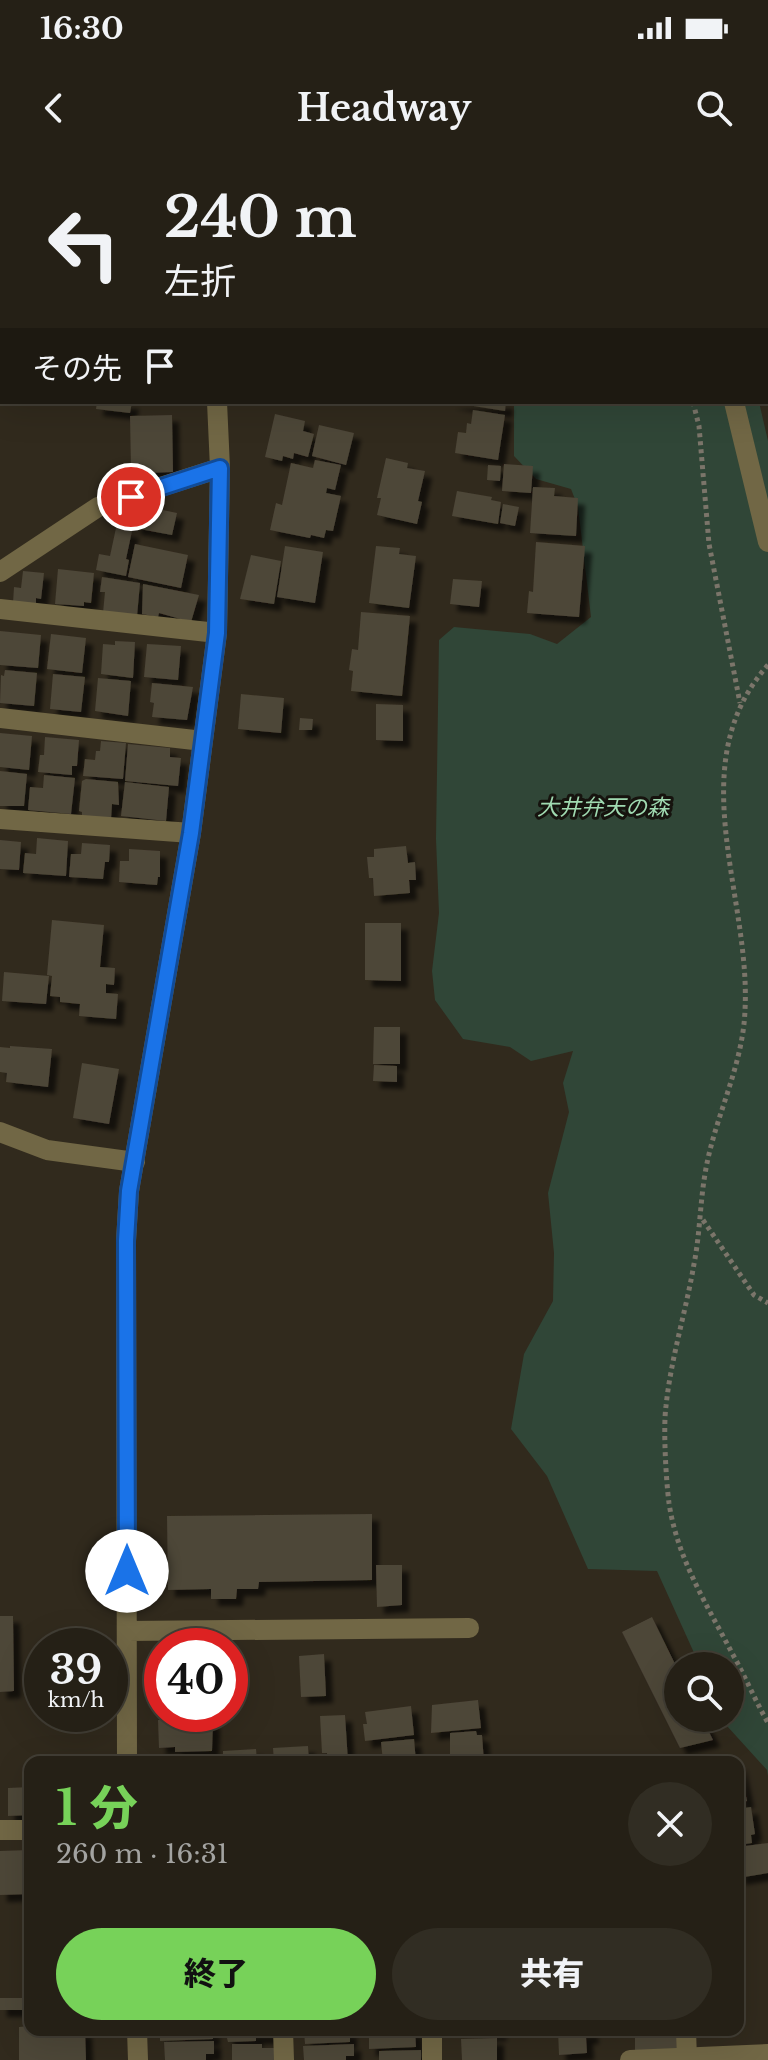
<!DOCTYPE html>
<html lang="ja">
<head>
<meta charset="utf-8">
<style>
  :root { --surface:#252016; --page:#312d23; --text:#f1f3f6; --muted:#a3a3a1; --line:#423e35; --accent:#77d259 }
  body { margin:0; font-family:"Libre Baskerville","Noto Sans JP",serif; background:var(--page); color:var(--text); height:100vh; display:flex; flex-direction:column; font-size:30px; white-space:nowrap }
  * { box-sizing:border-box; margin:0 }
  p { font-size:26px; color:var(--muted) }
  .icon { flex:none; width:44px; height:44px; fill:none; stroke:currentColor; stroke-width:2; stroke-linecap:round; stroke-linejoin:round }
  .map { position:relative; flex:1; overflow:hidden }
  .sheet { position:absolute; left:24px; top:1596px; width:720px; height:280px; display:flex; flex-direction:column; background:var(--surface); border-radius:16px; box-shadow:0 8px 32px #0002,0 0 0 2px var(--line) }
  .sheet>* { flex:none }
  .top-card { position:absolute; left:0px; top:0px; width:768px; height:244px; box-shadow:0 8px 32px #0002,0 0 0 2px var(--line); background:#252016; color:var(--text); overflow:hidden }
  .buttons { position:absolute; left:664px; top:1492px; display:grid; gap:16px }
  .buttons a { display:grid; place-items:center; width:80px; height:80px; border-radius:50%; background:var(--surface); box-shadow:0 8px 32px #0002,0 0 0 2px var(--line); font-size:40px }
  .speed { position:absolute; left:24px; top:1468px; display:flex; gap:16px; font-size:40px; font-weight:700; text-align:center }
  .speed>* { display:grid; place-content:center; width:104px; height:104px; border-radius:50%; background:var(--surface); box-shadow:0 8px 32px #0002,0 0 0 2px var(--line); line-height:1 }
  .speed small { font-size:20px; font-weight:400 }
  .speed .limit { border:12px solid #d22; background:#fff; color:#111 }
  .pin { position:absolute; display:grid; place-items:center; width:68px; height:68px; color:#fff; margin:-34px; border:4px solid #fff; border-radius:50%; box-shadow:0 2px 8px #0007 }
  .me { position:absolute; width:88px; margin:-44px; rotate:0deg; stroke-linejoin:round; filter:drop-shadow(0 0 6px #0008) }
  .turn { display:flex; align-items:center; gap:28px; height:168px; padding:0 32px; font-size:36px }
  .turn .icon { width:104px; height:104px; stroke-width:2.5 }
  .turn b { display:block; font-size:56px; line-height:68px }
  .then { display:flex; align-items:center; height:76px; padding:0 32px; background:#0003; gap:16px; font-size:30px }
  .round { display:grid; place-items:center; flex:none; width:84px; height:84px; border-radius:42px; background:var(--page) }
  .head { display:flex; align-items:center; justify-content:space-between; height:136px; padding:0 32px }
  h1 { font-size:48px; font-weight:800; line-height:60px; color:var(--accent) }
  .primary-button { display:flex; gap:16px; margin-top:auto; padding:16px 32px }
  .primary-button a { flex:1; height:92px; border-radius:48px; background:var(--accent); color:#111; font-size:32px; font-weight:800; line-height:92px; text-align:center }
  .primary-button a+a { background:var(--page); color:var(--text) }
  .status { display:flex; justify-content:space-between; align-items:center; height:56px; padding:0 40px; background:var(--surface); direction:ltr }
  .status svg { height:22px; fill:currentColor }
  header { display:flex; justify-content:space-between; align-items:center; height:104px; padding:0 32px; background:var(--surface); font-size:36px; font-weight:800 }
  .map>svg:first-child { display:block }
</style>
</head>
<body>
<div class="status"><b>16:30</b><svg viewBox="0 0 49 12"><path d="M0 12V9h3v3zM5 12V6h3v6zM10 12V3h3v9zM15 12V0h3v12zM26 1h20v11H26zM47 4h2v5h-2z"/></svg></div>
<header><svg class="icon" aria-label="back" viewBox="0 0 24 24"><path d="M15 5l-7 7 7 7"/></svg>Headway<svg class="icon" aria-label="search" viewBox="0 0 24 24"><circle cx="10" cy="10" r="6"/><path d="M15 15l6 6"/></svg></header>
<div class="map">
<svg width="768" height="1900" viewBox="0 0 768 1900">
  <defs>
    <filter id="shadow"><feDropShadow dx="7" dy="7" stdDeviation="2" flood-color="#0009"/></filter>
  </defs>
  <rect width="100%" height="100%" fill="#312a1d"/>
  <!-- green -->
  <path fill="#304637" d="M487,0H709V2H487Z
    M514,242H759L768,281V1616L767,1610L727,1566L723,1558H730V1506H700L657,1411L588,1409L547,1316L511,1269L524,1194L553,1141L554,1093L548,1033L569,952L563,923L573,891L531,901L510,887L463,879L435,840L432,811L439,753L436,679L439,480L454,467L530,474L557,484L591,457L578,347L571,329L536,319L514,296Z"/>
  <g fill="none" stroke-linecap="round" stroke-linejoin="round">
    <!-- stream -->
    <path stroke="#001d28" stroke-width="9" d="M734,0L735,2
      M766,153L768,163"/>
  </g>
  <!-- building -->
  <path fill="#4d4638" filter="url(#shadow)" d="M97,242H132L130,253L96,249Z
    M448,242H506L505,251Z
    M473,250L505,255L498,300L455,293L458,272L466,273L467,263L471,264Z
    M275,254L305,261L303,271L314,274L308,297L294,293L293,299L283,296L282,301L265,297Z
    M172,255L173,312L146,313L145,308L131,309L130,256Z
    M319,265L354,273L346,305L312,296Z
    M386,298L408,303L407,308L425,311L418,341L422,342L417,364L377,355L381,338H377Z
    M315,300L341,305L335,330L327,328L326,333L341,336L333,371L326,370L324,378L311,375L310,378L270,370L276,343L282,345L291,303L313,308Z
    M504,304L533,306L531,333L502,331Z
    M488,305L501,306L500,321L487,320Z
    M533,327L555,328L554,336L578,338L576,376L530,373Z
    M457,331L492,337L491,340L501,342L498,364L452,356Z
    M503,344L519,347L515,366L500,363Z
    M139,345L177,353L172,375L134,368Z
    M116,368L132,371L126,399L129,400L126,416L96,410L99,394L110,396Z
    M536,382L585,386L579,457L527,453L529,431L533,432Z
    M135,384L188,395L181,428L128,417Z
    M285,386L323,392L315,443L277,437Z
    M376,386L400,388L399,394L416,396L409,448L369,443Z
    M251,395L281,401L274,444L240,439Z
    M58,409L94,413L91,443L84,442V446L55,444Z
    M23,411L44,413L41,439L36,438V446L13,443L14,427L21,428Z
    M102,417L140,423L137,456L103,453L105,432H100Z
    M453,419L482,421L479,447L450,444Z
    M143,424L199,435L191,462L159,453L158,457L142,454Z
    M361,452L410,456L402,536L351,531L353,511L349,510L352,489L358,490Z
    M0,471L41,475L38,508L0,505Z
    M51,474L86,478L82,513L47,509Z
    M115,481L135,482L133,518L101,514L103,484L115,485Z
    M147,484L181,486L178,520L144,517Z
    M5,510L37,513L34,546L0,543L1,515L4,516Z
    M53,514L85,517L81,552L50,549Z
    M98,518L131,521L128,556L95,551Z
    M152,523L193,527L187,560L152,557L154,543L150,542Z
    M241,534L284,538L281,573L238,569Z
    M376,544L403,545V581L376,580Z
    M300,558L313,559L312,570H299Z
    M0,573L32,576L29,610L0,607Z
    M45,577L79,580L77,606H72V615L38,612L40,595H44Z
    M101,581L126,583L123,619L83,616L85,599L95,600L96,591H100Z
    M128,584L170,588V597L181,598L178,626L125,621Z
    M0,611L27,614L24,646H0Z
    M44,615L75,618L71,654L28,650L30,627L43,628Z
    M86,619L118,622L119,645L112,644L111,659L82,656V652L79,651L82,621Z
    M125,622L169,627L166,661L121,656Z
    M37,678L68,681L66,716L23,713L25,693L36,694Z
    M0,680L21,682L19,710L0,709Z
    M82,683L110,685L109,702H105L103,719L69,717L71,694H81Z
    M406,686L408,703L415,702L416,720H409L410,733L374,736L373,718H369L367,697H374V689Z
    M129,689L160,691V717H158L157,725L119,722L120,701H129Z
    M52,760L104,765L100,807L115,808L114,825L106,824V833L118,834L116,859L79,856L80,844L60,842V837L50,836L52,816L47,815Z
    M365,763H401V821L365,820Z
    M4,812L49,816L46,844L2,841Z
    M374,867H400V904H373Z
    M10,886L52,889L48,927L6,922L7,913L0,912V887L10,888Z
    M82,903L119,909L109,964L73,958Z
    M374,905L397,906V922L373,921Z
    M372,1354V1420L259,1422L258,1429H237L236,1439H211V1429L168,1430L167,1356Z
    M376,1405H402V1445L377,1447Z
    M0,1456H13L14,1531L0,1532Z
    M652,1457L678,1510V1558H702L713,1580L680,1588L622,1472Z
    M72,1480L73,1486H47V1481Z
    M324,1494L326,1536L301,1537L299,1496Z
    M146,1525H162V1538H147Z
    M478,1540L481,1568L431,1573L432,1545Z
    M411,1546L414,1575L365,1581L363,1564H367L365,1552Z
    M172,1554H209V1561H213L212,1591L175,1592V1587L159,1588L158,1560L172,1559Z
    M345,1555L348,1602H327V1593H322L320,1556Z
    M476,1571L477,1575H482L484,1602H450V1573Z
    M414,1579L416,1602H383L381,1582Z
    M308,1586L309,1602H274L273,1588Z
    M256,1589L257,1602H223V1591Z
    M203,1594V1602H155L154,1597Z
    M739,1603L747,1641L738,1643V1604Z
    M30,1627V1655L8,1656V1628Z
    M751,1647L755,1674L751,1675L752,1683L738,1685V1649Z
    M768,1683V1713L738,1718V1687Z
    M30,1690V1734L0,1735V1691Z
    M0,1838H30V1850H0Z
    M30,1866V1870H85L86,1900H19V1867Z
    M160,1870H213V1879L160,1881Z
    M225,1870H273V1877H256V1881L228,1882Z
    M304,1870H350V1882L305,1884Z
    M371,1870H415L416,1887L369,1889V1873Z
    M469,1870H500V1874L469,1875Z
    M558,1870H591L592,1877H586L587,1893L559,1895Z
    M639,1870H679L678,1891L635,1892V1874H639Z
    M497,1878V1900H462L461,1879Z
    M214,1881V1894H206V1900H165L164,1882Z
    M232,1884H262V1888H276L277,1900H232Z
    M354,1884V1896H346V1900H304L303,1886Z
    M421,1890V1900H379V1891Z"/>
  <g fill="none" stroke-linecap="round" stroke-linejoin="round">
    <!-- path -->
    <path stroke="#7b756a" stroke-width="5" stroke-dasharray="4 4" stroke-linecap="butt" d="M636,0V2
      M693,242L699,266L709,384L740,543
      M768,505C680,604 751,735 745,850C743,907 714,958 705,1014C700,1043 700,1074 694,1104C686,1151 671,1198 666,1246C663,1268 666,1320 669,1343C677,1398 707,1445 732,1493C745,1516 755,1540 768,1563
      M703,1060L754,1135L768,1143"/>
    <!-- minor -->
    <path stroke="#716745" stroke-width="20" d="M203,0V2
      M679,0V2
      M734,242L768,382
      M0,412L98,347L220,308
      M0,449L217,473
      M0,558L203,581
      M0,659L191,673
      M0,972L47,990L135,1002
      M127,1471L469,1468
      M127,1602L126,1081L129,1031L191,673L217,473L220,308L217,242
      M0,1670H30
      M137,1870L138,1900
      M283,1870L284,1900
      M686,1870L687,1899
      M432,1900V1870
      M630,1900L768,1894"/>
  </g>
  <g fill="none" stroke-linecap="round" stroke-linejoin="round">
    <!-- route casing -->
    <g stroke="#114b97" stroke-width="20">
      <path id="route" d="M127,1411L126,1081L129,1031L191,673L217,473L220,308L131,337"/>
    </g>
    <!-- route -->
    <use href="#route" stroke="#1a73e8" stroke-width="14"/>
  </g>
  <g text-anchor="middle" stroke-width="6" stroke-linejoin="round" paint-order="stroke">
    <!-- park labels -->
    <g font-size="22" font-style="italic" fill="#a0dab1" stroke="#16130e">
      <text x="603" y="655">大井弁天の森</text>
    </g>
  </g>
</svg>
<div class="buttons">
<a><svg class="icon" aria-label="search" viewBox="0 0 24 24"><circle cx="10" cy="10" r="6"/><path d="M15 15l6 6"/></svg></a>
</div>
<div class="speed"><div>39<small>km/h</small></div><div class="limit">40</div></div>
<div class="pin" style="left:131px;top:337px;background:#d93025"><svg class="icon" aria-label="arrive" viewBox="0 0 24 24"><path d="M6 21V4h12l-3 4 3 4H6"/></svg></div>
<svg class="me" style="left:127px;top:1411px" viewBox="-20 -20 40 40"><circle r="19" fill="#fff"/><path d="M0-13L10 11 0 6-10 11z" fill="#1a73e8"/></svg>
<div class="top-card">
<div class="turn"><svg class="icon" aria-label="left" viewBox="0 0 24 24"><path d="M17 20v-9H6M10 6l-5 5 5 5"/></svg><div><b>240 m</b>左折</div></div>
<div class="then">その先<svg class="icon" aria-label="arrive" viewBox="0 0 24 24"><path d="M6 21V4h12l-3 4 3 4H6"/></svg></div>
</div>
<section class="sheet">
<div class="head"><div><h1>1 分</h1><p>260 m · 16:31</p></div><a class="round"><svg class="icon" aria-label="close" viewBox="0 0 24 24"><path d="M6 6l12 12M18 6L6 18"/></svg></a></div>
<div class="primary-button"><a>終了</a><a>共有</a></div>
</section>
</div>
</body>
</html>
